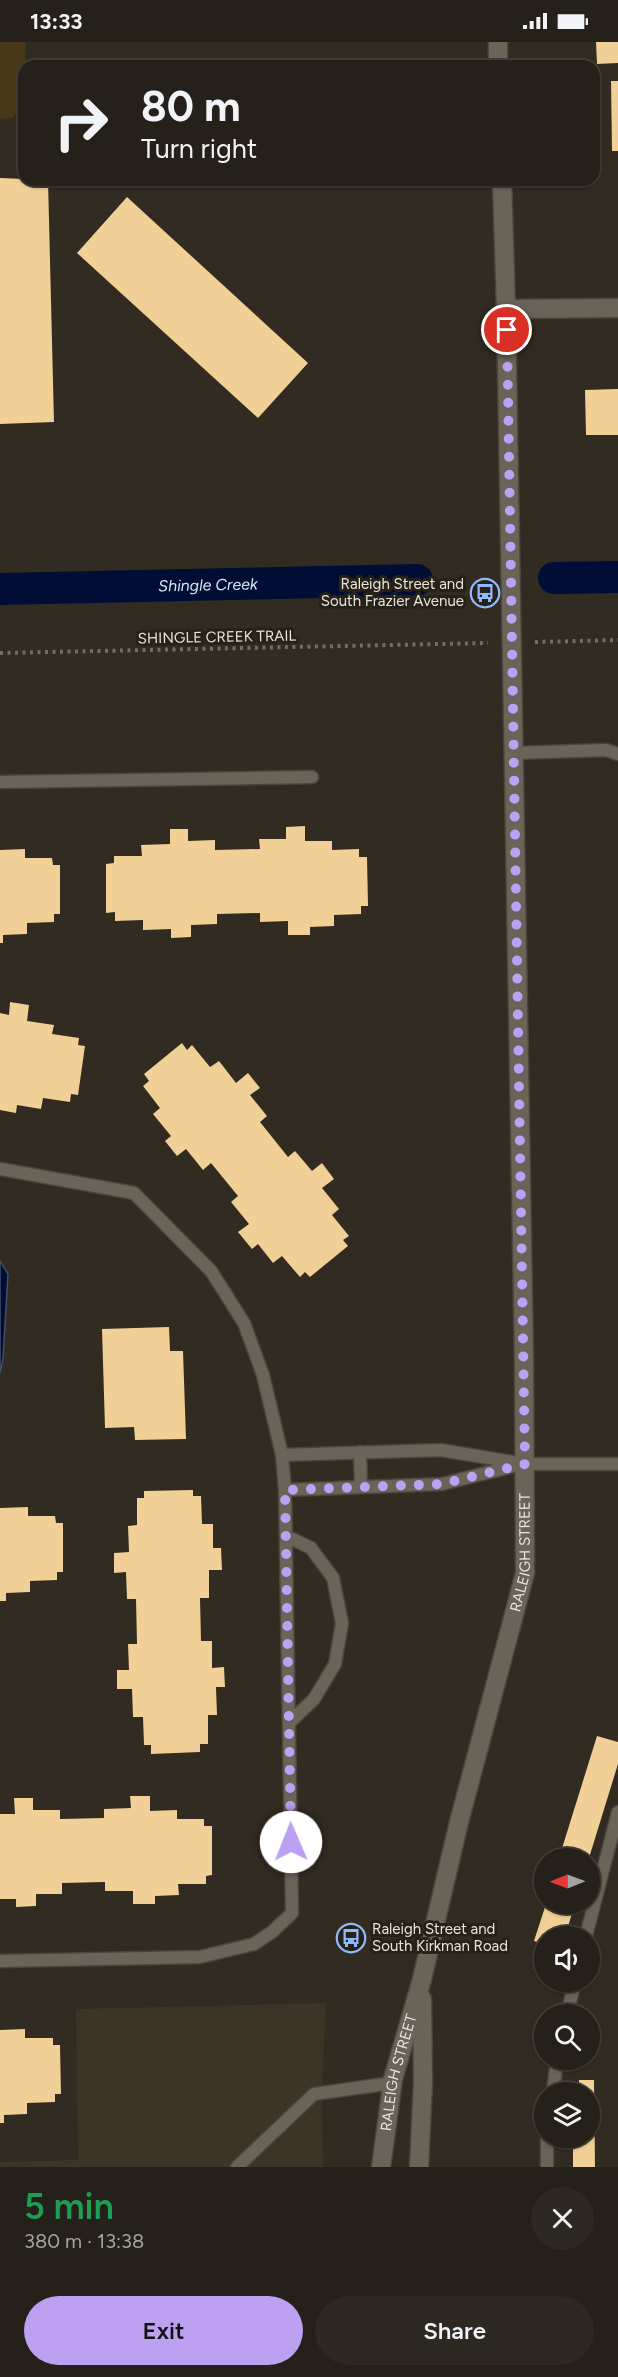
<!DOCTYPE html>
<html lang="en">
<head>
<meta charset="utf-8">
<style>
  :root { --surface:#252019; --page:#2d2822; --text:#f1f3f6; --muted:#a3a3a2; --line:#423e38; --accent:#bca0f2 }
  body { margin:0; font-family:Figtree,sans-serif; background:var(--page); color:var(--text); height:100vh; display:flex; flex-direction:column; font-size:22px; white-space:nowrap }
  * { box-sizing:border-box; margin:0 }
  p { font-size:20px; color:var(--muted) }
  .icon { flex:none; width:33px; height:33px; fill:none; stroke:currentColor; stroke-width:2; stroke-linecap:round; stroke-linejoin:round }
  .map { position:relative; height:2125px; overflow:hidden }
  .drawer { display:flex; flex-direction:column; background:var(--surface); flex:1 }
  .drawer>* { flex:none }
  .guide { position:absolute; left:18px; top:18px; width:582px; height:126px; border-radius:18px; box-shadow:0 2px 4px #0004,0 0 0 2px var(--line); background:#252019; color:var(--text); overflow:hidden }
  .needle { width:39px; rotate:269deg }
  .fabs { position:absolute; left:534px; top:1806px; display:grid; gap:12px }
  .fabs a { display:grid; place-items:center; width:66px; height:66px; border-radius:50%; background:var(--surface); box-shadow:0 2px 4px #0004,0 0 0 2px var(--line); font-size:30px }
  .pin { position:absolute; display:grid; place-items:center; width:51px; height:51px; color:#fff; margin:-26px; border:3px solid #fff; border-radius:50%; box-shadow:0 2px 6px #0007 }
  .me { position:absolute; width:66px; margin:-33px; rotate:359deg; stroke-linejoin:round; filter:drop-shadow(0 0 4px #0008) }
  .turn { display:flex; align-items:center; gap:21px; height:126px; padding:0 24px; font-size:27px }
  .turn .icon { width:78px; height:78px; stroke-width:2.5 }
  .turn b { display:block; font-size:42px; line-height:51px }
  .round { display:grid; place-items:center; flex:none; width:63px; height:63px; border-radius:32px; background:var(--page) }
  .headline { display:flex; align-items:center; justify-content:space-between; height:102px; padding:0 24px }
  h1 { font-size:36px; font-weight:600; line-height:45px; color:#1e9e55 }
  .button { display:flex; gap:12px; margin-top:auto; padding:12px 24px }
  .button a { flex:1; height:69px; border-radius:36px; background:var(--accent); color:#111; font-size:24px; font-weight:600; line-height:69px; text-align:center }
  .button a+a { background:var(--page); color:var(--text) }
  .status { display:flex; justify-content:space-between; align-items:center; height:42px; padding:0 30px; background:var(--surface); direction:ltr }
  .status svg { height:16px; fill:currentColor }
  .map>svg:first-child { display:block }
</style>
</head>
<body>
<div class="status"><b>13:33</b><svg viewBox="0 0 49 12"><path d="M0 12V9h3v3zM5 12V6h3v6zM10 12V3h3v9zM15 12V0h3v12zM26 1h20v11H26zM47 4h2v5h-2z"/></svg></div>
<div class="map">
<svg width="618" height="2125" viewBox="0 0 618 2125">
  <rect width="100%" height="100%" fill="#312b21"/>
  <!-- built -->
  <path fill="#3c3424" d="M326,1961L322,2046L323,2125H0V2120L78,2118L76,1967Z"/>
  <!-- green -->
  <path fill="#483716" d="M0,0H26L24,63L12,76L0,77Z"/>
  <!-- water -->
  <path fill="#000e36" stroke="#454e68" stroke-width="1.5" d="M0,1219L8,1232L3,1317L0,1331Z"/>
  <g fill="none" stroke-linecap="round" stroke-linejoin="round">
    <!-- canal -->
    <g stroke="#000e36" stroke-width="32">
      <path d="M554,536L618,535"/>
      <path id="s1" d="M0,547L417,538"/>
    </g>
  </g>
  <!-- building -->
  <path fill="#f0d096" d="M596,0H618V21L597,22Z
    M611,39H618V109H612Z
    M0,136L48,138L54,380L0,382Z
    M127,155L308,321L258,376L77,211Z
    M618,347V393H586L585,348Z
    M305,784V799H332V808L359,807V815H367L368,864H361V872L334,873V884L310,885V893H288V879L260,880V871L217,872V882L191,883V895L171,896V887L143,888V878L115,879V870L106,871V822L114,821V814H142L141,803L170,802V787H188V799L215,798V808L260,807L259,797H286V785Z
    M25,807V816H52L53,823H60V872H54V880L27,881V892L3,893V901H0V808Z
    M10,960L29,963L27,979L54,983L52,992L79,996L78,1003L85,1004L78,1053L71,1052L70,1060L43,1056L41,1067L17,1063L16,1071L0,1068V971L9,973Z
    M182,1001L187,1008L192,1003L210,1025L219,1019L236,1041L248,1031L260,1046L250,1053L267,1074L260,1080L288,1115L295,1109L312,1129L322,1121L334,1137L322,1146L339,1167L332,1173L349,1194L343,1198L348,1204L310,1235L305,1230L300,1235L282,1214L273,1221L258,1202L252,1207L238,1190L249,1182L231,1160L238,1154L211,1121L203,1128L186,1107L177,1114L165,1099L171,1094L153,1072L160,1066L143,1044L149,1039L144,1032Z
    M169,1285L170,1309H183L186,1397L135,1398L134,1385L105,1386L102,1287Z
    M193,1448V1454H201L202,1482H213V1506H221L222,1528H209V1556H200L201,1599H212V1626L224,1625L225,1645H216L217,1673H208V1702H200V1710L151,1712V1703H144L143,1675H133L132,1647H117V1628H129L128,1602H137L136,1557H127L126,1530L114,1531V1511L129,1510L128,1484L137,1483V1456H144V1449Z
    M28,1465V1474H55L56,1481H63V1530H57V1538L30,1539V1550L6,1551V1559H0V1466Z
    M597,1694L618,1700V1722L589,1816H559Z
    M130,1754H150V1769L177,1768V1777H204V1784H212V1833L206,1834V1842H178L179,1853L155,1854V1862H133V1849H105V1840L62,1841V1852H36V1864L16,1865V1857H0V1772H15L14,1756H33V1768H60V1777L104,1776V1767L131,1766Z
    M546,1862H575L565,1894H544V1902L534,1899Z
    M25,1987V1996H53V2003H60L61,2052H55V2060L27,2061V2072L4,2073V2081H0V1988Z
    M579,2038H594L595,2125H573V2101L582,2102L581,2096H590V2050H579Z"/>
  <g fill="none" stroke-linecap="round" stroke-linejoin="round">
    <!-- service casing -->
    <g stroke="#4a463d" stroke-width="15">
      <path id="service" d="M514,711L606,708L618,712
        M0,740L312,735
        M0,1127L134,1151L211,1229L244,1281L263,1333L282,1413L285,1448L292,1871L272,1890L254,1902L200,1915L0,1919
        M360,1410L361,1445
        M282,1413L441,1408L525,1422H618
        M285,1448L442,1442L518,1423
        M286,1494L311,1506L333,1536L342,1581L335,1622L314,1657L289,1681
        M586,1894L618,1770
        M567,1972L575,1940
        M553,2050L557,2018
        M237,2125L314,2052L392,2041
        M547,2125V2096"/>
    </g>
    <!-- minor casing -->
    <g stroke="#4a463d" stroke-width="21">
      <path id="minor" d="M506,267L618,266"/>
    </g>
    <!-- tertiary casing -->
    <g stroke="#4a463d" stroke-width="21">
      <g id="tertiary">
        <path d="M498,0V24"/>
        <path id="s2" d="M381,2125L393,2037L422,1937L459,1780L525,1531L524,1318L506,267L502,138"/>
        <path d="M419,2125L423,2040L422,1957"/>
      </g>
    </g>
    <!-- path -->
    <path stroke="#726d64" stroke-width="4" stroke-dasharray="3 4.5" stroke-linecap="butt" d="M535,600L618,598
      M0,611L488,601"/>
    <!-- service -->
    <use href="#service" stroke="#696358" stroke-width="12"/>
    <!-- minor -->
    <use href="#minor" stroke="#696358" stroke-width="18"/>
    <!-- tertiary -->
    <use href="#tertiary" stroke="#696358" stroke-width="18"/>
  </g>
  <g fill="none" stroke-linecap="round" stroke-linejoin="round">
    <!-- route -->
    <path stroke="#bca0f2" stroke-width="10" stroke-dasharray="0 18" d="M291,1800L285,1448L442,1442L525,1422L507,288"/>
  </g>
  <!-- icons -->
  <defs>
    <g id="bus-ring" transform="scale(1.5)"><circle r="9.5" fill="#272218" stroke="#90b8fd" stroke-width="1.5"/><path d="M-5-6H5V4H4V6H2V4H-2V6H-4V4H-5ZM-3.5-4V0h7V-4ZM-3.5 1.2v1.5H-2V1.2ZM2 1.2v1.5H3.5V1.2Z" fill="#90b8fd"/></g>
  </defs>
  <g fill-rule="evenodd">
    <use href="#bus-ring" x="485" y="551"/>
    <use href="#bus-ring" x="351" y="1896"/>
  </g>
  <g text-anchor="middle" stroke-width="6" stroke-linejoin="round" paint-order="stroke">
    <!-- poi labels -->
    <g font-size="15" fill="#e7e3dd" stroke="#272218" text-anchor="end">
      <text x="464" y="547">Raleigh Street and<tspan x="464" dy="17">South Frazier Avenue</tspan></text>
      <text x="372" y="1892" text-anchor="start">Raleigh Street and<tspan x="372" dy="17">South Kirkman Road</tspan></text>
    </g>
    <!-- street labels -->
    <g font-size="15" fill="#e7e3dd" stroke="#272218">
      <text transform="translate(217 595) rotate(-1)" y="5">SHINGLE CREEK TRAIL</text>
      <text dy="5" stroke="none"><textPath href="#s2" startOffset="632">RALEIGH STREET</textPath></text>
      <text dy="5" stroke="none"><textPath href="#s2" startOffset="96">RALEIGH STREET</textPath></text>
    </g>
    <!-- water labels -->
    <g font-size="16" font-style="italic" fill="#dce4f3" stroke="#272218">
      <text dy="6" stroke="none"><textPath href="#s1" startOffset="208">Shingle Creek</textPath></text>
    </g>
  </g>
</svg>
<div class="fabs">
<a><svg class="needle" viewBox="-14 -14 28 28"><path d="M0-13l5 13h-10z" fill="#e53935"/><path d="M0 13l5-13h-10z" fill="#a3a3a2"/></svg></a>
<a><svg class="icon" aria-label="sound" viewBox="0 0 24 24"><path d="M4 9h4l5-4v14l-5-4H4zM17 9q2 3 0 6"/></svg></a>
<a><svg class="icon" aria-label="search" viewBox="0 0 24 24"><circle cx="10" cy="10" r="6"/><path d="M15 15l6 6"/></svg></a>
<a><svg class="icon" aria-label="layers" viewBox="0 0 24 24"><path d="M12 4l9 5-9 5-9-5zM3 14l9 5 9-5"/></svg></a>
</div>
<div class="pin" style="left:507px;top:288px;background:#d93025"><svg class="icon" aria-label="arrive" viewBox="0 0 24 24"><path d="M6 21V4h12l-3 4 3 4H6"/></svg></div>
<svg class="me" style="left:291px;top:1800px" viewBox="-20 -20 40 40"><circle r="19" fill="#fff"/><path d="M0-13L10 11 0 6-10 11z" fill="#bca0f2"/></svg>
<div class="guide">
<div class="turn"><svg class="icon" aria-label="right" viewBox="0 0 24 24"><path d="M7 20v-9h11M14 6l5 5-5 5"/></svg><div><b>80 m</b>Turn right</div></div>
</div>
</div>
<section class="drawer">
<div class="headline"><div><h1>5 min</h1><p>380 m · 13:38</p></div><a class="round"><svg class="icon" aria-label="close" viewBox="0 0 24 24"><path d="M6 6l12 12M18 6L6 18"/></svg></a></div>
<div class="button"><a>Exit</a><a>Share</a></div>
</section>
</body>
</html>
